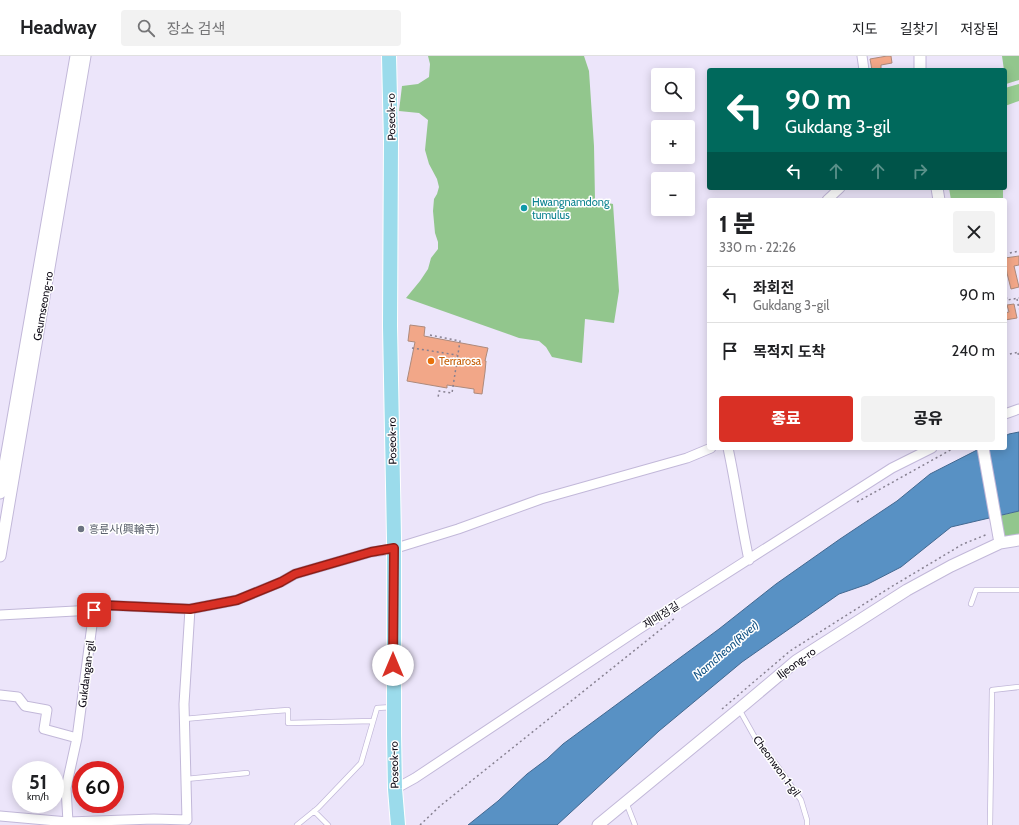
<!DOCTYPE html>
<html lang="ko">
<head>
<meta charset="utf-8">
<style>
  :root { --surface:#fff; --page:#f2f2f2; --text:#202124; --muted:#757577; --line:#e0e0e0; --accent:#d93025 }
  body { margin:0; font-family:Cabin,"Noto Sans KR",sans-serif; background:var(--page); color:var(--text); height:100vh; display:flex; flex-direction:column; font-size:15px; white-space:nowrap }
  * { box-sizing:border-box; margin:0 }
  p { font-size:13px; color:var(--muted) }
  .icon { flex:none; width:22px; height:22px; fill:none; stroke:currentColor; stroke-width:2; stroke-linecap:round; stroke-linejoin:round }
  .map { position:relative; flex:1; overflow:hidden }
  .panel { position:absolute; left:707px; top:142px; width:300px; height:252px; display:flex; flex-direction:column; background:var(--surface); border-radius:4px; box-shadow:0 2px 10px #0003 }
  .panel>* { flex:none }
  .hud { position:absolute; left:707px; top:12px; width:300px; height:122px; border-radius:4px; box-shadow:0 2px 10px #0003; background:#00695c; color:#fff; overflow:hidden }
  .fabs { position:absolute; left:651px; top:12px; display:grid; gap:8px }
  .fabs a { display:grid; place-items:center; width:44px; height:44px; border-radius:4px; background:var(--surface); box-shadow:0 2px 10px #0003; font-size:20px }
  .speed { position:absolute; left:12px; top:705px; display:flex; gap:8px; font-size:20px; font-weight:700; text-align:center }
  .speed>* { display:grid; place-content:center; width:52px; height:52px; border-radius:50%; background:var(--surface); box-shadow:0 2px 10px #0003; line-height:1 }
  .speed small { font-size:10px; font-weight:400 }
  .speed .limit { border:6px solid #d22; background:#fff; color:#111 }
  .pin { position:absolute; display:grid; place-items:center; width:34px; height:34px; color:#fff; margin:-17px; border-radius:8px; box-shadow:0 2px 6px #0006 }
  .me { position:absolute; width:44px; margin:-22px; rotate:0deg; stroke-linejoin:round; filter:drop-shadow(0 0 3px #0008) }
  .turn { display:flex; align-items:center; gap:14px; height:84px; padding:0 12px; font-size:18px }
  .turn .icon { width:52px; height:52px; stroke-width:2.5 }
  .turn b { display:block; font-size:28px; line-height:34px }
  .lanes { display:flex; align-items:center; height:38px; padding:0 12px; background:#0003; justify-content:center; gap:20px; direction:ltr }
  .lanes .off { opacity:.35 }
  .round { display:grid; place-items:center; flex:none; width:42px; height:42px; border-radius:4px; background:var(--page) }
  .head { display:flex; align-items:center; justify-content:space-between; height:68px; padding:0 12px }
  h1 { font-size:24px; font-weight:800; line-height:30px }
  .primary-button { display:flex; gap:8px; margin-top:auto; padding:8px 12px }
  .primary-button a { flex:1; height:46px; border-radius:4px; background:var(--accent); color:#fff; font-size:16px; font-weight:800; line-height:46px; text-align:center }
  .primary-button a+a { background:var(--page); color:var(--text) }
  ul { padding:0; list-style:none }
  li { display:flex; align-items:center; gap:12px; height:56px; padding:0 12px; border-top:1px solid var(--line) }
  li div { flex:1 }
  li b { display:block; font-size:15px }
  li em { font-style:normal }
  header { display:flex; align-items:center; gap:24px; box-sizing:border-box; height:56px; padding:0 20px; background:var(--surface); border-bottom:1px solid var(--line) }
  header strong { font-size:19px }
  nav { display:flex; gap:22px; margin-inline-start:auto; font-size:14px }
  .search { width:280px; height:36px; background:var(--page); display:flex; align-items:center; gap:10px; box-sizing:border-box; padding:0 14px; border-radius:4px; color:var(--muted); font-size:15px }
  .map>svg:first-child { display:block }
</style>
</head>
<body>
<header>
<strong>Headway</strong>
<div class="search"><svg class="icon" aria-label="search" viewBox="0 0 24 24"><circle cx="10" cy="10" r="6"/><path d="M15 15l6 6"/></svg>장소 검색</div>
<nav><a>지도</a><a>길찾기</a><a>저장됨</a></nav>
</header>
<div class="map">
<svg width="1019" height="769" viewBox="0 0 1019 769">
  <rect width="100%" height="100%" fill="#ece5fa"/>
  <!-- green -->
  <path fill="#92c68d" d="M428,0H584L589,15L594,90L595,144L613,148L619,235L614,267L585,263L582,307L552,301L546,291L539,285L519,282L406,242L420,225L428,213L431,202L438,193V186L435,177L433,155L434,143L437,138L439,131L437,123L429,108L425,94L428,64L419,57L399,55L402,30L418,28L429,21L430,8Z
    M1002,0H1019V24L1006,28Z
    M1019,455V484L1000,487L995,461Z"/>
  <!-- forest -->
  <path fill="#97cc91" d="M1019,28V45L1005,50V32Z
    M949,132H1003V144H951Z"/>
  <!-- water -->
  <path fill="#5891c4" stroke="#426890" d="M1019,376V455L951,471L901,511L868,528L839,538L742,606L659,675L557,769H468L498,745L527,718L547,703L563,688L719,573L776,528L840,483L897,445L930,418L981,392H1005V380L1009,378Z"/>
  <!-- building -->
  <path fill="#f2a788" stroke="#ad8a7c" d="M887,0H891L892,7L881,9V14H872L870,3Z
    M1019,200V209L1014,210L1019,231L1011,233L1007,217L1005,202Z
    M1014,248L1017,262L1005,264V257L1009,256L1007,249Z
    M410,269L425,271L424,280L488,292L485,305H486L485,316L482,338L474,337V333L447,329V332L407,325L415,286L408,285Z"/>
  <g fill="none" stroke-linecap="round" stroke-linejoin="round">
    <!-- service casing -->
    <g stroke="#c2b8d9" stroke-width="6">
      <path id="service" d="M971,548L976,534H1019
        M739,653L758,687L776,708L801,744L807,764V769
        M184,663L261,656L288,654V667L373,665
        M186,723L247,717
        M626,746L635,769
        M314,755L328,769
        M297,769L318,752L361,707L377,652L393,651
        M990,769L992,634L1019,631"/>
    </g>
    <!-- minor casing -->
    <g stroke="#c2b8d9" stroke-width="11">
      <path id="minor" d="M862,0L864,14
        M827,144L840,132
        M1005,358L1019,353
        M728,392C736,429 741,467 749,504
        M0,559L94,554L101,549L190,553L237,544L281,526L295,518L371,496L393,493L458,473L541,443L687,402L711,392
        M0,639L18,641L25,650L47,654L44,673L77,682L66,732L68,766
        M77,682L94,554
        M395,733L415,722L639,573L892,412L932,392
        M0,760L68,766L154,763L187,764L184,648L190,553"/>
    </g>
    <!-- tertiary casing -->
    <g stroke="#c2b8d9" stroke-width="13">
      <path id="tertiary" d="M920,0V14
        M937,132L939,144
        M983,392L1000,487
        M0,437L76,0
        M0,500L85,0
        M598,769L739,653L796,605L907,534L951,510L1000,487L1019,484"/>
    </g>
    <!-- primary casing -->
    <g stroke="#fff" stroke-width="16">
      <path id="primary" d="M389,0L391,85L390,270L394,482V678L395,733L398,769"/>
    </g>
    <!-- path -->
    <path stroke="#878191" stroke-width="1.5" stroke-dasharray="2 3" stroke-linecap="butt" d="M1005,198L1019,195
      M1005,236L1007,244L1019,242
      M1017,243L1019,253
      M430,279L460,285L452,337L439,335L438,342
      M412,292L457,299
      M1018,297L1019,302
      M1005,299L1019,296
      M857,446L954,392
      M722,653L790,595L891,531L963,488L988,478
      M420,769L440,750L675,562"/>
    <!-- service -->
    <use href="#service" stroke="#fff" stroke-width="4.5"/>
    <!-- minor -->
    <use href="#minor" stroke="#fff" stroke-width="9"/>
    <!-- tertiary -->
    <use href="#tertiary" stroke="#fff" stroke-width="11"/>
    <!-- primary -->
    <use href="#primary" stroke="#9bdbeb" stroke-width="14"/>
  </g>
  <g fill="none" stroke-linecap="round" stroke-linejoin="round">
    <!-- route casing -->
    <g stroke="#8d1f18" stroke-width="10">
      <path id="route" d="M94,554L101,549L190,553L237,544L281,526L295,518L371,496L394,492L393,609"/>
    </g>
    <!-- route -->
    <use href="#route" stroke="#d93025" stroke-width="7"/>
  </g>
  <!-- markers -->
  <circle fill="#0f9aa8" stroke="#fff" stroke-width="1.5" cx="524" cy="152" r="4"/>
  <circle fill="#e8710a" stroke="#fff" stroke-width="1.5" cx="431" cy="305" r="4"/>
  <circle fill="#6b7280" stroke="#fff" stroke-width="1.5" cx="81" cy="473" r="4"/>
  <g text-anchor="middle" stroke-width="3" stroke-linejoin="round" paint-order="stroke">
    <!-- street labels -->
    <g font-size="11" fill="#0e0a15" stroke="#fff">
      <text transform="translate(391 61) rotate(-91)" y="4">Poseok-ro</text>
      <text transform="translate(43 250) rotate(-80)" y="4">Geumseong-ro</text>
      <text transform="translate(392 385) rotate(-91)" y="4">Poseok-ro</text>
      <text transform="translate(661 559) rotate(-32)" y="4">재매정길</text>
      <text transform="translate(796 607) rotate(-36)" y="4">Iljeong-ro</text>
      <text transform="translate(86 618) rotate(-83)" y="4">Gukdangan-gil</text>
      <text transform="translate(394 709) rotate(-91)" y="4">Poseok-ro</text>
      <text transform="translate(777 710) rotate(54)" y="4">Cheonwon 1-gil</text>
    </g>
    <!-- culture labels -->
    <g font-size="11" fill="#0d838f" stroke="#fff" text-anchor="start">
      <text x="532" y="150">Hwangnamdong<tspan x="532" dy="13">tumulus</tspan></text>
    </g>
    <!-- food labels -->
    <g font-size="11" fill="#c56008" stroke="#fff" text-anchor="start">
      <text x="439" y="309">Terrarosa</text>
    </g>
    <!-- worship labels -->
    <g font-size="11" fill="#5b616d" stroke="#fff" text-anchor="start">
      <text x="89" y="477">흥륜사(興輪寺)</text>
    </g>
    <!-- water labels -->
    <g font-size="12" font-style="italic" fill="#165687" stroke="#fff">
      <text transform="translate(726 594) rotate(-41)" y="4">Namcheon(River)</text>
    </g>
  </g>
</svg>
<div class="fabs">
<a><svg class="icon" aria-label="search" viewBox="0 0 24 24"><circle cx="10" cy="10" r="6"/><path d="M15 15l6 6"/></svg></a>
<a>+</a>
<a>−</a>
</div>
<div class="speed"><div>51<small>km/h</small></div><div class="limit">60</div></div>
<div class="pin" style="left:94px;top:554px;background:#d93025"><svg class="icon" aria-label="arrive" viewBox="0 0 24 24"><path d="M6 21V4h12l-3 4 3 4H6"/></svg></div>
<svg class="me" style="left:393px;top:609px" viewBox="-20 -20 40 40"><circle r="19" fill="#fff"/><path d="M0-13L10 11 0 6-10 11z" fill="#d93025"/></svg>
<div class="hud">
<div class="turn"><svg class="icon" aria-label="left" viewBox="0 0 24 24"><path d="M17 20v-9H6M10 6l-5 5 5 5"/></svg><div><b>90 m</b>Gukdang 3-gil</div></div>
<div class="lanes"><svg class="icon" aria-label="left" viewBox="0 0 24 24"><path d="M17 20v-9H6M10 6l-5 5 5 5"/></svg><svg class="icon off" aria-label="ahead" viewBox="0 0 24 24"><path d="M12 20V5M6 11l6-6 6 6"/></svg><svg class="icon off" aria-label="ahead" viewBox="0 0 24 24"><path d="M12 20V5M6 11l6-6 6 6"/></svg><svg class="icon off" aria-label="right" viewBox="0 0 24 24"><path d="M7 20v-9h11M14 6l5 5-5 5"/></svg></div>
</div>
<section class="panel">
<div class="head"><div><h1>1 분</h1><p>330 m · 22:26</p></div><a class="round"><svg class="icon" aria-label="close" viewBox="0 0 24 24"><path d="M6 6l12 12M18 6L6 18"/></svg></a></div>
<ul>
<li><svg class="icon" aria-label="left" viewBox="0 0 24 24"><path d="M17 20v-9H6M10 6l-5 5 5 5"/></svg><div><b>좌회전</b><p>Gukdang 3-gil</p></div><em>90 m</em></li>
<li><svg class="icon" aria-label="arrive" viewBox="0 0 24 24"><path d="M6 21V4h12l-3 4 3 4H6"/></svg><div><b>목적지 도착</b></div><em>240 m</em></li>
</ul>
<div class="primary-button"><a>종료</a><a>공유</a></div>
</section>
</div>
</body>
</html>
